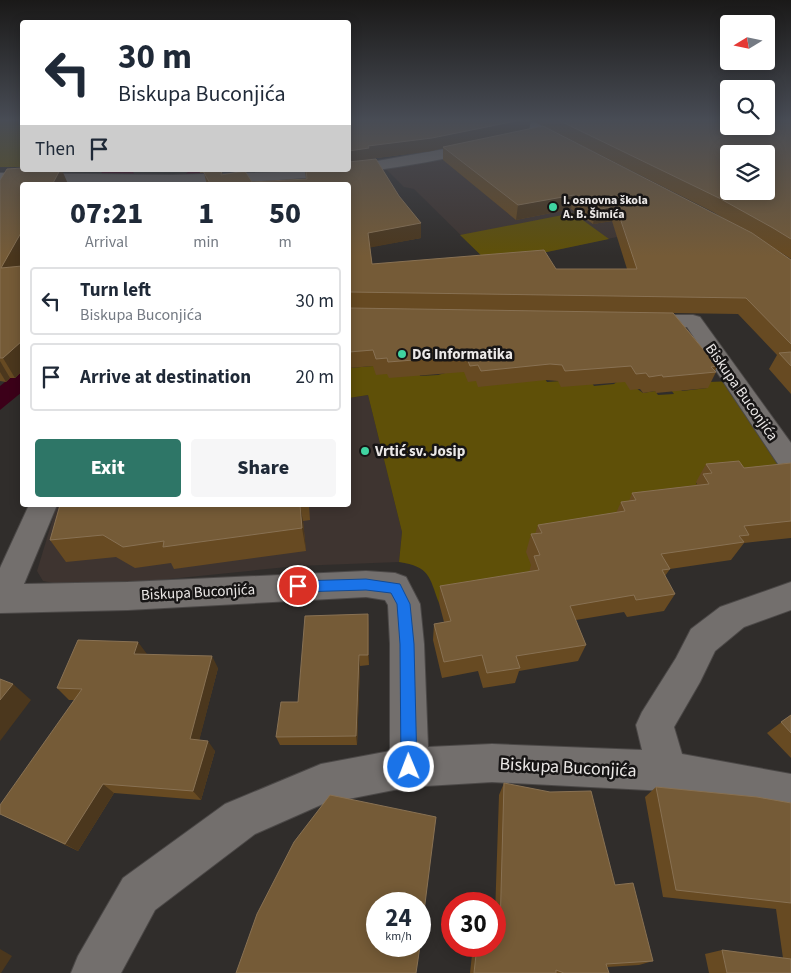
<!DOCTYPE html>
<html lang="en">
<head>
<meta charset="utf-8">
<style>
  :root { --surface:#fff; --page:#f6f6f7; --text:#1f2937; --muted:#747a83; --line:#e0e1e3; --accent:#2e7667 }
  body { margin:0; font-family:"Source Sans 3",sans-serif; background:var(--page); color:var(--text); height:100vh; display:flex; flex-direction:column; font-size:19px; white-space:nowrap }
  * { box-sizing:border-box; margin:0 }
  p { font-size:16px; color:var(--muted) }
  .icon { flex:none; width:28px; height:28px; fill:none; stroke:currentColor; stroke-width:2; stroke-linecap:round; stroke-linejoin:round }
  .map { position:relative; flex:1; overflow:hidden }
  .details { position:absolute; left:20px; top:182px; width:331px; height:325px; display:flex; flex-direction:column; background:var(--surface); border-radius:5px; box-shadow:0 2px 12px #0003 }
  .details>* { flex:none }
  .guide { position:absolute; left:20px; top:20px; width:331px; height:152px; border-radius:5px; box-shadow:0 2px 12px #0003; background:#fff; color:var(--text); overflow:hidden }
  .needle { width:32px; rotate:260deg }
  .controls { position:absolute; left:720px; top:15px; display:grid; gap:10px }
  .controls a { display:grid; place-items:center; width:55px; height:55px; border-radius:5px; background:var(--surface); box-shadow:0 2px 12px #0003; font-size:25px }
  .speed { position:absolute; left:366px; top:892px; display:flex; gap:10px; font-size:25px; font-weight:700; text-align:center }
  .speed>* { display:grid; place-content:center; width:65px; height:65px; border-radius:50%; background:var(--surface); box-shadow:0 2px 12px #0003; line-height:1 }
  .speed small { font-size:12px; font-weight:400 }
  .speed .limit { border:8px solid #d22; background:#fff; color:#111 }
  .pin { position:absolute; display:grid; place-items:center; width:42px; height:42px; color:#fff; margin:-21px; border:2px solid #fff; border-radius:50%; box-shadow:0 1px 5px #0007 }
  .me { position:absolute; width:55px; margin:-28px; rotate:359deg; stroke-linejoin:round; filter:drop-shadow(0 0 4px #0008) }
  .turn { display:flex; align-items:center; gap:18px; height:105px; padding:0 15px; font-size:22px }
  .turn .icon { width:65px; height:65px; stroke-width:2.5 }
  .turn b { display:block; font-size:35px; line-height:42px }
  .then { display:flex; align-items:center; height:48px; padding:0 15px; background:#0003; gap:10px; font-size:19px }
  .eta { display:flex; justify-content:space-evenly; align-items:center; height:85px; text-align:center }
  .eta b { font-size:30px; font-weight:800; line-height:35px }
  .cta { display:flex; gap:10px; margin-top:auto; padding:10px 15px }
  .cta a { flex:1; height:58px; border-radius:5px; background:var(--accent); color:#fff; font-size:20px; font-weight:800; line-height:58px; text-align:center }
  .cta a+a { background:var(--page); color:var(--text) }
  ul { padding:0; list-style:none }
  li { display:flex; align-items:center; gap:15px; height:68px; margin:0 10px 8px; padding:0 5px; border:2px solid var(--line); border-radius:5px }
  li div { flex:1 }
  li b { display:block; font-size:19px }
  li em { font-style:normal }
  .map>svg:first-child { display:block }
</style>
</head>
<body>
<div class="map">
<svg width="791" height="973" viewBox="0 0 791 973">
  <rect width="100%" height="100%" fill="#302d2b"/>
  <!-- built -->
  <path fill="#3e3430" d="M483,150L708,225L617,237L490,264L414,189L404,187L384,167Z
    M368,395L402,532L399,562L297,566L80,588L43,581L37,571L57,505H349V398Z"/>
  <!-- green -->
  <path fill="#5f5008" d="M0,120H20L18,125H22V167H0Z
    M573,213L609,239L490,264L460,235Z
    M373,366L418,370L420,376L438,375L463,368L476,381L544,377L547,382L589,379L594,386L614,384L622,378L643,393L655,391L658,395L674,394L669,387L678,386L682,391L707,388L709,382L734,381L791,463L696,483L702,491L534,573L533,588L439,603C429,576 430,567 399,562L402,532L368,395L349,398V368Z"/>
  <!-- water -->
  <path fill="#3c0019" d="M22,371V392L0,410V386L10,378H15Z"/>
  <g fill="none" stroke-linecap="round" stroke-linejoin="round">
    <!-- canal -->
    <path fill="#3c0019" fill-rule="evenodd" d="M190,170H216C211,177 201,179 194,185H173Z"/>
    <!-- river -->
    <path fill="#3c0019" fill-rule="evenodd" d="M101,170H133L136,185H104Z"/>
    <!-- minor casing -->
    <g stroke="#4b4847" stroke-width="2">
      <path id="minor" d="M520,120H533L576,147L574,150C561,153 528,130 520,120Z
        M478,143L483,144L485,147L483,150C324,189 162,186 0,181V173L172,175L349,170V166Z
        M643,315H693L700,317L791,443V473L782,470L687,327H643L636,325L633,321L636,317Z
        M29,505H57L24,584L128,582L366,571L395,573L406,577L420,604L424,644L428,747L492,744L642,750L636,725L642,712L676,658L691,629L720,607L791,582V610L744,627L715,651L700,682L674,727L682,754L791,774V814L667,791L492,782L409,787L323,804L255,834L155,910L121,973H71L78,956L123,878L225,804L321,764L390,751V644L388,605L385,600L366,597L128,610L0,613V568Z"/>
    </g>
    <!-- minor -->
    <use href="#minor" fill="#736f6d" fill-rule="evenodd"/>
  </g>
  <!-- wall -->
  <path fill="#674a22" fill-rule="evenodd" d="M349,120H531L529,129L728,221L713,212L531,120H791V259L763,241L791,260V394L769,369L777,355L738,314L673,313L717,366L715,371L716,372L708,388L656,393L655,391L643,393L640,389L630,390L625,382L561,387L558,381L546,380L478,387L476,381L468,382L464,372L389,378L387,374L376,375L373,366L349,368V185H207L204,173H200L199,170H229L228,172H222L223,175L252,182L306,179L305,170H349ZM443,148V160L516,220L571,209L593,224L612,221L627,269H556L372,264L370,247L421,238L369,159L431,151Z
    M0,180L68,184L67,185H22V371L15,378H10L6,382L0,381Z
    M791,463V538L744,543L731,560L670,569L665,576L675,594L664,611L627,617L624,612L576,620L586,645L578,661L519,671L515,683L483,688L478,671L442,678L433,640L434,624L444,622L439,603L440,586L529,572L531,565L526,552L531,534H535L538,525L616,513L621,502L629,501L632,493L696,485L697,484L696,482L706,464L744,468Z
    M60,505H309L310,520L303,521L306,551L174,569L171,563L135,568L116,557L66,562L50,540Z
    M369,625V665L360,666L357,745H280L276,737L298,702Z
    M147,654L218,668L199,740L215,751L201,800L114,793L78,851L0,814L75,700H69L57,688Z
    M791,715V758L767,733Z
    M504,783L615,885L653,961L639,965L607,967L609,973H470L473,946H495V915L499,795Z
    M656,787L791,803V973H709L705,954L722,950L783,958L776,909L663,897L645,797Z"/>
  <!-- shaded-wall -->
  <path fill="#4b371d" d="M521,120H531L529,130L443,147V148L431,151L369,159V161L349,164V151L368,146Z
    M60,170H62L68,184L67,185H52Z
    M574,195L571,209L516,220L518,205Z
    M616,206L612,221L593,224L596,210Z
    M421,223V238L368,248V233Z
    M22,231V266L11,287L1,268Z
    M22,341V371L15,378L3,358Z
    M0,361L10,378L6,382L0,372Z
    M300,505L303,521L306,551L302,528Z
    M368,614L369,625V665L368,655Z
    M138,642L147,654H134Z
    M359,655L360,666L357,745L356,736Z
    M212,656L218,668L197,749L190,739Z
    M13,684L31,700L0,741V700Z
    M208,741L215,751L201,800L193,791Z
    M103,784L114,793L78,851L65,844Z
    M0,949L12,956L1,973H0Z"/>
  <!-- building -->
  <path fill="#755b37" stroke="#887153" fill-rule="evenodd" d="M349,120H521L432,138L368,146L369,148L349,151Z
    M558,120H729V126H766V120H791V239L773,228L719,198ZM729,154H766V191H729Z
    M543,126L752,233L791,260V344L746,298L349,292V185H211L203,171L222,170L221,175L245,171L252,182L307,179L306,170H349V162L376,159L399,196L421,223L368,233L372,264L544,250L556,269H637L616,206L596,210L574,195L518,205L443,147Z
    M22,168V170H60L52,185H22V231L1,268L22,266V341L3,358H0V180L7,169Z
    M349,308L673,313L717,366L711,367L716,372L663,377L662,375L649,377L646,373L636,374L631,366L565,371L562,365L550,364L481,371L478,365L470,366L466,356L388,362L387,358L376,359L373,350L349,352Z
    M791,352V366L779,353Z
    M739,461L744,468L791,463V521L744,526L749,535L739,536L744,542L661,554L670,569L662,570L675,594L636,600L634,595L570,606L586,645L516,656L520,668L487,673L482,655L444,662L434,624L451,621L440,586L539,570L534,556L540,555L531,534L542,533L538,525L625,511L621,502L636,500L632,493L709,484L703,474L712,473L706,464Z
    M60,505H300L302,528L163,547L164,541L123,547L103,535L50,540Z
    M368,614V655H359L356,736L276,737L281,702H298L305,616Z
    M78,640L138,642L134,654L212,656L190,739L208,741L193,791L103,784L65,844L0,814V805L82,689L57,688Z
    M0,679L13,684L0,700Z
    M791,715V733L781,722Z
    M504,783L550,792L591,791L615,885L633,883L653,961L606,964L609,973H564L556,970V973H474L477,946H495V927L500,929Z
    M656,787L757,797L791,803V903L676,890Z
    M330,795L436,817L420,943V904H378V946H420L416,973H236L257,914L294,842Z
    M722,950L791,959V973H727Z"/>
  <!-- sky -->
  <linearGradient id="sky" x2="0" y2="1"><stop stop-color="#1a1918"/><stop offset="0.47" stop-color="#484c55"/><stop offset="1" stop-color="#484c55" stop-opacity="0"/></linearGradient>
  <rect width="791" height="256" fill="url(#sky)"/>
  <!-- route -->
  <path fill="#1a73e8" stroke="#114b97" d="M366,579L400,584L410,604L414,644L417,767L414,772L409,775L403,772L401,767L400,644L397,604L391,593L366,590L298,592L294,590L292,586L294,583L298,581Z"/>
  <!-- markers -->
  <g fill="#40d4a1" stroke="#171515" stroke-width="2">
    <circle cx="553" cy="207" r="5"/>
    <circle cx="402" cy="354" r="5"/>
    <circle cx="365" cy="451" r="5"/>
  </g>
  <g text-anchor="middle" stroke-width="5" stroke-linejoin="round" paint-order="stroke">
    <!-- far-poi labels -->
    <g font-size="12" font-weight="bold" fill="#ebe8e7" stroke="#171515" text-anchor="start">
      <text x="563" y="204">I. osnovna škola<tspan x="563" dy="14">A. B. Šimića</tspan></text>
    </g>
    <!-- poi labels -->
    <g font-size="15" font-weight="bold" fill="#ebe8e7" stroke="#171515" text-anchor="start">
      <text x="412" y="359">DG Informatika</text>
      <text x="375" y="456">Vrtić sv. Josip</text>
    </g>
    <!-- street labels -->
    <g font-size="15" fill="#ebe8e7" stroke="#171515">
      <text transform="translate(742 392) rotate(55)" y="5">Biskupa Buconjića</text>
      <text transform="translate(198 592) rotate(-3)" y="5">Biskupa Buconjića</text>
    </g>
    <!-- near-street labels -->
    <g font-size="18" fill="#ebe8e7" stroke="#171515">
      <text transform="translate(568 767) rotate(3)" y="6">Biskupa Buconjića</text>
    </g>
  </g>
</svg>
<div class="controls">
<a><svg class="needle" viewBox="-14 -14 28 28"><path d="M0-13l5 13h-10z" fill="#e53935"/><path d="M0 13l5-13h-10z" fill="#747a83"/></svg></a>
<a><svg class="icon" aria-label="search" viewBox="0 0 24 24"><circle cx="10" cy="10" r="6"/><path d="M15 15l6 6"/></svg></a>
<a><svg class="icon" aria-label="layers" viewBox="0 0 24 24"><path d="M12 4l9 5-9 5-9-5zM3 14l9 5 9-5"/></svg></a>
</div>
<div class="speed"><div>24<small>km/h</small></div><div class="limit">30</div></div>
<div class="pin" style="left:298px;top:586px;background:#d93025"><svg class="icon" aria-label="arrive" viewBox="0 0 24 24"><path d="M6 21V4h12l-3 4 3 4H6"/></svg></div>
<svg class="me" style="left:409px;top:767px" viewBox="-20 -20 40 40"><circle r="17" fill="#1a73e8" stroke="#fff" stroke-width="3"/><path d="M0-11L8 9 0 5-8 9z" fill="#fff"/></svg>
<div class="guide">
<div class="turn"><svg class="icon" aria-label="left" viewBox="0 0 24 24"><path d="M17 20v-9H6M10 6l-5 5 5 5"/></svg><div><b>30 m</b>Biskupa Buconjića</div></div>
<div class="then">Then<svg class="icon" aria-label="arrive" viewBox="0 0 24 24"><path d="M6 21V4h12l-3 4 3 4H6"/></svg></div>
</div>
<section class="details">
<div class="eta">
<div><b>07:21</b><p>Arrival</p></div>
<div><b>1</b><p>min</p></div>
<div><b>50</b><p>m</p></div>
</div>
<ul>
<li><svg class="icon" aria-label="left" viewBox="0 0 24 24"><path d="M17 20v-9H6M10 6l-5 5 5 5"/></svg><div><b>Turn left</b><p>Biskupa Buconjića</p></div><em>30 m</em></li>
<li><svg class="icon" aria-label="arrive" viewBox="0 0 24 24"><path d="M6 21V4h12l-3 4 3 4H6"/></svg><div><b>Arrive at destination</b></div><em>20 m</em></li>
</ul>
<div class="cta"><a>Exit</a><a>Share</a></div>
</section>
</div>
</body>
</html>
